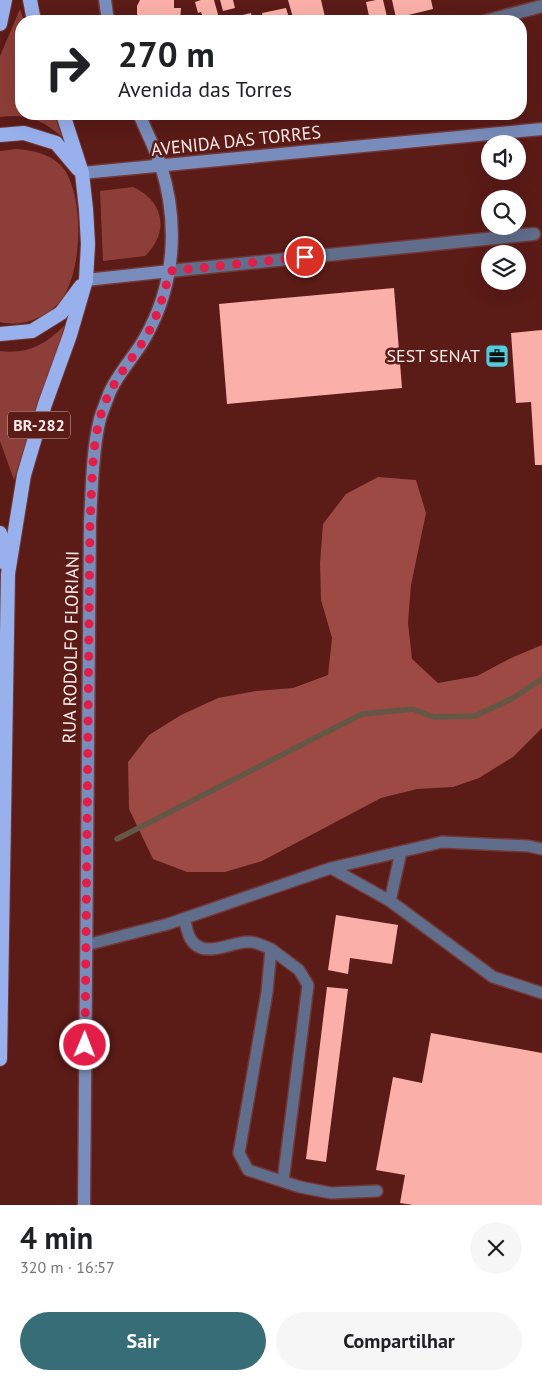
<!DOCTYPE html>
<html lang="pt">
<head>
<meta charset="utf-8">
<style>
  :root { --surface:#fff; --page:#f6f6f6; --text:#202124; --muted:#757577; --accent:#376d76 }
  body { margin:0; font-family:"PT Sans",sans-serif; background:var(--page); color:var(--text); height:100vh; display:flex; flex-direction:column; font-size:19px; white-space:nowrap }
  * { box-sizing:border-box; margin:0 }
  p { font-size:16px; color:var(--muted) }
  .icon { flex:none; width:28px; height:28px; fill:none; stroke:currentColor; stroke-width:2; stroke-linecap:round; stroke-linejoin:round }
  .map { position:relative; height:1205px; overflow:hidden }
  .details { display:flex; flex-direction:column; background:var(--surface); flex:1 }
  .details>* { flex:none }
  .guide { position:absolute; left:15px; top:15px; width:512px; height:105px; border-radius:20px; box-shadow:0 5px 20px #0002; background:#fff; color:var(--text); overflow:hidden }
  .buttons { position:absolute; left:481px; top:135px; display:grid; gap:10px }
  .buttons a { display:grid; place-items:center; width:45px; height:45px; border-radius:50%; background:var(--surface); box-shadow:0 5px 20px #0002; font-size:25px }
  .pin { position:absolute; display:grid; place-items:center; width:42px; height:42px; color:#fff; margin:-21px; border:2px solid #fff; border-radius:50%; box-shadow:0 1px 5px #0007 }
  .me { position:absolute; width:55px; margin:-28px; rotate:1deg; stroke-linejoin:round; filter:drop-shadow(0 0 4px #0008) }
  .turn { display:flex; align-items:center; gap:18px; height:105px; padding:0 20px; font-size:22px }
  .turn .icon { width:65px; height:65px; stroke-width:2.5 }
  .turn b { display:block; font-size:35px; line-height:42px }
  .round { display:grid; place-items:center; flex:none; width:52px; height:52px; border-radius:26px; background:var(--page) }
  .head { display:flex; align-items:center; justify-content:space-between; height:85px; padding:0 20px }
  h1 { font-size:30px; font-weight:700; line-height:38px }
  .action { display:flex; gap:10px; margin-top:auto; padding:10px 20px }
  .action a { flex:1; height:58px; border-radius:30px; background:var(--accent); color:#fff; font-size:20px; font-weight:700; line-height:58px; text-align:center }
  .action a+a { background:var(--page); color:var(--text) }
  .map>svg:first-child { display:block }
</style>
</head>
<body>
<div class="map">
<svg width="542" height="1205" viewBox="0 0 542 1205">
  <rect width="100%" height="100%" fill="#5b1b17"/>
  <!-- green -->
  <path fill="#8d3e38" d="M20,9L24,21H21V114H54L62,137C44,120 24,113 0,117V56Z
    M16,149C33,150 56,155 66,172C83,201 82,264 65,294C59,305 49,313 37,318C26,324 12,325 0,322V151Z
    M133,187C164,201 170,232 145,256L103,261L100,191Z
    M65,325L14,480L0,441V351C26,355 47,344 65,325Z"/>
  <!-- forest -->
  <path fill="#9c4a43" d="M378,477L416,480L426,513L411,585L408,623L412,659L438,683L477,676L511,658L542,645V728L513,757L479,778L453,787L417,789L381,798L262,861L225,872H187L153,859L129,809L128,762L149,735L181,715L218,698L256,691L293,688L328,675L332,638L321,600L320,563L323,524L346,494Z"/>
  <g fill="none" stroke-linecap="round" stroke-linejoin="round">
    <!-- stream -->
    <path stroke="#645746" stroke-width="5.5" d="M117,839L362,714L413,709L434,717L475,716L513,698L542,679"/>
  </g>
  <!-- building -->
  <path fill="#fab0a8" d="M140,0H174V8H181L180,21H149V18L137,17V6Z
    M201,0H214L219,18L204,21L201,12L198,13L195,2Z
    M220,0H233L235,8L223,11Z
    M288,0H321L326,21H294Z
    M376,0H383L388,21H370L366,2Z
    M392,0H431L433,9L396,18Z
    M286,8L290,21H264L262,13Z
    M251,13L253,21H225V19Z
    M394,288L402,388L227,404L219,304Z
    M542,330V465H535L531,402L516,403L511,333Z
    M336,915L398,925L392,964L350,958L348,974L328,970Z
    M327,987L348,989L326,1162L306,1159Z
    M431,1033L542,1053V1205H413L400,1203L405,1175L376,1170L393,1077L422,1083Z"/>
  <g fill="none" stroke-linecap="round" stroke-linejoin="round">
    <!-- service casing -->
    <g stroke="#723835" stroke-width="14">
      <path id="service" d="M331,868L390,901L493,977L542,993
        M390,901L401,852
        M184,919C186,925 187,932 190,938C203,961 231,941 249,942C257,942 264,946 271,949L267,992L239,1153L248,1170L300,1187L331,1193L377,1191
        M86,945L168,924L331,868L442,842L528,846L542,849
        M271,949L299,970L308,985L283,1181"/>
    </g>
    <!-- minor casing -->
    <g stroke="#723835" stroke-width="15">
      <path id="minor" d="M486,21L542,6
        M170,271L534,234"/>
    </g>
    <!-- secondary casing -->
    <g stroke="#723835" stroke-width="15">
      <path id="secondary" d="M105,0L108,21
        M82,173L542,129
        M86,280L170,271
        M84,1205L90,521C92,489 92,454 99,423C101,413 106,403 109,394C117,374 136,355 146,336C175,284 179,223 161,166C155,148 146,131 139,114"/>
    </g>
    <!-- trunk casing -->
    <g stroke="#723835" stroke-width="16">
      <path id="trunk" d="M30,0L34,21
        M0,24L5,0
        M0,135L24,133L56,143L78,169
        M0,334L32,331L61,313L81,286
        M0,533L6,564
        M0,1059L8,574L24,475L45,404L70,335L86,280L88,244L86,209L82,173L63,114"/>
    </g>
    <!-- service -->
    <use href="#service" stroke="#606d8b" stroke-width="11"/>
    <!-- minor -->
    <use href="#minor" stroke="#606d8b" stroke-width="12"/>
    <!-- secondary -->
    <use href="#secondary" stroke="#798dbc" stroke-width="12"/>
    <!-- trunk -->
    <use href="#trunk" stroke="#98b0ec" stroke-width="14"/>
  </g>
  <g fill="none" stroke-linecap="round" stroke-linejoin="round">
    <!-- route -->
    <path stroke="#e11d48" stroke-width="9" stroke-dasharray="0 16.2" d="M85,1045L90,521C93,479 90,428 111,390C121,371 136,354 147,335C158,315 164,294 170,271L305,257"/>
  </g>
  <!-- icons -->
  <defs>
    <g id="office-square" transform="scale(1.25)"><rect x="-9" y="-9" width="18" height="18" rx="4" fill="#53cbda" stroke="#5b1b17"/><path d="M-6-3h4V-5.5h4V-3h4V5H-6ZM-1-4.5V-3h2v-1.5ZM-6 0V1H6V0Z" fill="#111"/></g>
  </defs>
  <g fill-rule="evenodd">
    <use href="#office-square" x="497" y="356"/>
  </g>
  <g text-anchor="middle" stroke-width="5" stroke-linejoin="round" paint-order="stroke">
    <!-- shield labels -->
    <rect fill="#5b1b17" stroke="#cdaeab" stroke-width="1" x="8" y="411.5" width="62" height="27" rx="4"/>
    <g font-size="16" font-weight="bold" fill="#feedeb">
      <text x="39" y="431">BR-282</text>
    </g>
    <!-- street labels -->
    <g font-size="18" fill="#feedeb" stroke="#5b1b17">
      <text transform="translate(236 141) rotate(-6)" y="6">AVENIDA DAS TORRES</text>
      <text transform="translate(71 647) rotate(-89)" y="6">RUA RODOLFO FLORIANI</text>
    </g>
    <!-- poi labels -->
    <g font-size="18" fill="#feedeb" stroke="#5b1b17" text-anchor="end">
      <text x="480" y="362">SEST SENAT</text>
    </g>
  </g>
</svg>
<div class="buttons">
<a><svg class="icon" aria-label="sound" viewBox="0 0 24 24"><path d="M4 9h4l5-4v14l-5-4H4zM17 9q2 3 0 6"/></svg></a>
<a><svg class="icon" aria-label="search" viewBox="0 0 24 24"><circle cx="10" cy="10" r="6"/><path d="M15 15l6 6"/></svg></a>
<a><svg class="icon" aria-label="layers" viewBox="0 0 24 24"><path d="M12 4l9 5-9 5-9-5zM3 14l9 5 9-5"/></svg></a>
</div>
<div class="pin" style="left:305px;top:257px;background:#d93025"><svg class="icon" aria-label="arrive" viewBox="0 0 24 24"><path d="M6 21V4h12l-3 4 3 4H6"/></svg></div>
<svg class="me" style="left:85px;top:1045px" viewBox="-20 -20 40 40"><circle r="17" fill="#e11d48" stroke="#fff" stroke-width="3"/><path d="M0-11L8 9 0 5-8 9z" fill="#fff"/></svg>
<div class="guide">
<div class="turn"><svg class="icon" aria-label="right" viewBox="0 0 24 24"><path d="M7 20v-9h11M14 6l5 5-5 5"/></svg><div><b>270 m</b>Avenida das Torres</div></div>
</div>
</div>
<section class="details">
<div class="head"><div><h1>4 min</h1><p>320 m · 16:57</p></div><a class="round"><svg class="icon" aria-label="close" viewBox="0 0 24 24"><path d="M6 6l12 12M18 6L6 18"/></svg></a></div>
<div class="action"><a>Sair</a><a>Compartilhar</a></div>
</section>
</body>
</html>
